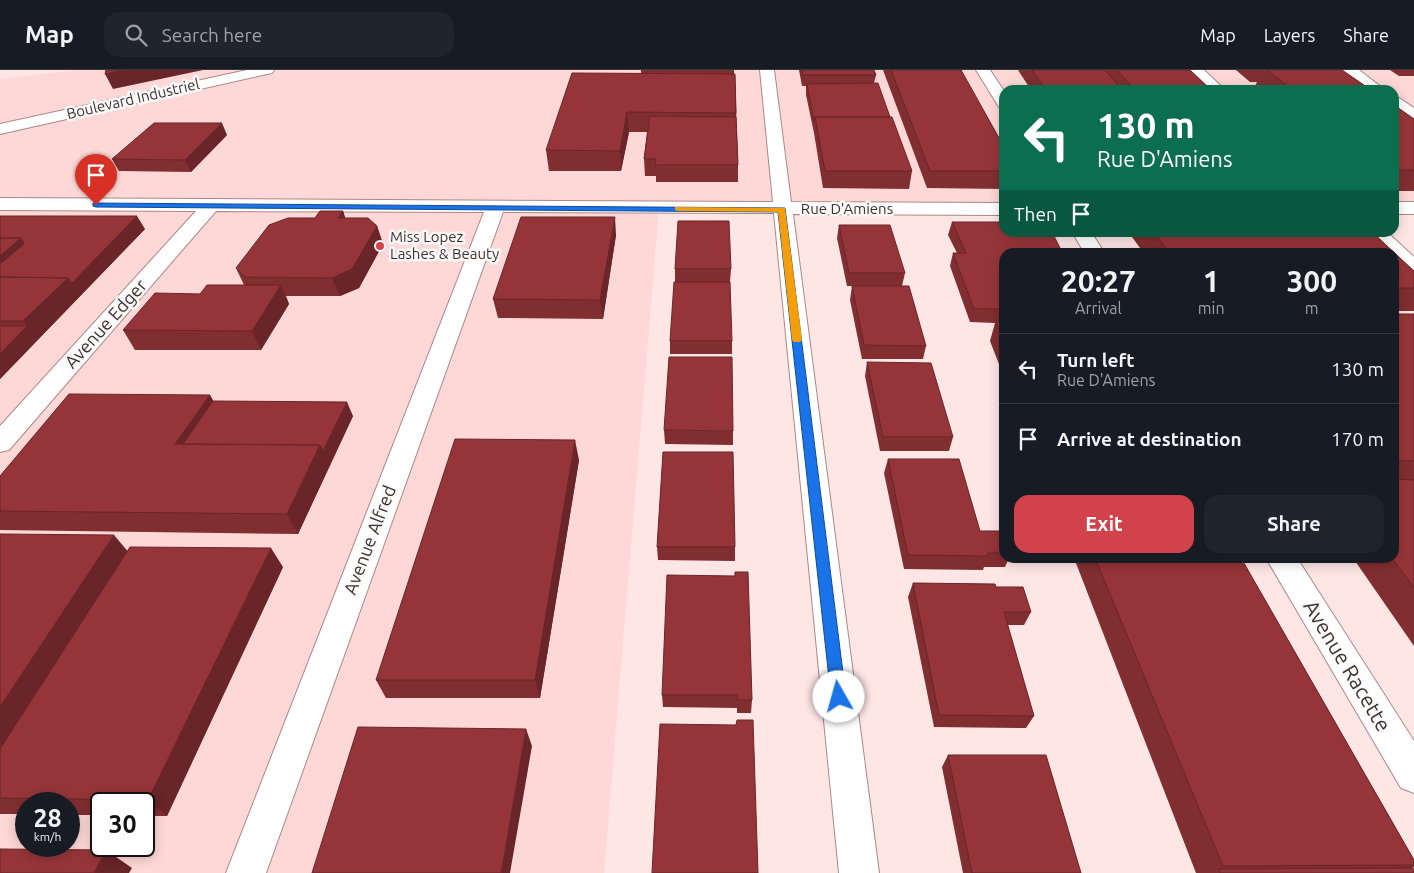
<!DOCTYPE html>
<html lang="en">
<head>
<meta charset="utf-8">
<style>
  :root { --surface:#171b24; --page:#20242c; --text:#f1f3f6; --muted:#9ea1a6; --line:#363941; --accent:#d2424b }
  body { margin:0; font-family:Ubuntu,sans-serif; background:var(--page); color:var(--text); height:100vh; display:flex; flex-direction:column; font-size:19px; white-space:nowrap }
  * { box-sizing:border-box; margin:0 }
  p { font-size:16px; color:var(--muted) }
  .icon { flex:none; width:28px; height:28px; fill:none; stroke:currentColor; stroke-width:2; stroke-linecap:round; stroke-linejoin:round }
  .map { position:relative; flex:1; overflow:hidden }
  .sheet { position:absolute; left:999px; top:178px; width:400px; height:315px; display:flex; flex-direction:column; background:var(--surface); border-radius:15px; box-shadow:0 2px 12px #0003 }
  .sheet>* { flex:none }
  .hud { position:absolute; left:999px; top:15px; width:400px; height:152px; border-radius:15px; box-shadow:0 2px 12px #0003; background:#0b6e4f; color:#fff; overflow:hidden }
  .speed { position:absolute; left:15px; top:722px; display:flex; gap:10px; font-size:25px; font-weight:700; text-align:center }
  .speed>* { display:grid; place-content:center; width:65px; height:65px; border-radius:50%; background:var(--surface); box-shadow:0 2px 12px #0003; line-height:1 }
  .speed small { font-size:12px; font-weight:400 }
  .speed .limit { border:2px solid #111; border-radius:8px; background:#fff; color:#111 }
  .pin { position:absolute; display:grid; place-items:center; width:42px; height:42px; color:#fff; margin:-51px -21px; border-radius:50% 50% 50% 0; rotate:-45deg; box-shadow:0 0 5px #0007 }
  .pin .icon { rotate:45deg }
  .me { position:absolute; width:55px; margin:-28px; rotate:353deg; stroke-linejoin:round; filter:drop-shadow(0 0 4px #0008) }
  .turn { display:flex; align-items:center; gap:18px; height:105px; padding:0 15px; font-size:22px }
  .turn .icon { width:65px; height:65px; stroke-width:2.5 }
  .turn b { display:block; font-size:35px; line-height:42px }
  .then { display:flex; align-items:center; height:48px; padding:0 15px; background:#0003; gap:10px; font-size:19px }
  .eta { display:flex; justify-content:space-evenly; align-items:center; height:85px; text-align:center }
  .eta b { font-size:30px; font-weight:700; line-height:35px }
  .action { display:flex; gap:10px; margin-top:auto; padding:10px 15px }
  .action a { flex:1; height:58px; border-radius:15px; background:var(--accent); color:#fff; font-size:20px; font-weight:700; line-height:58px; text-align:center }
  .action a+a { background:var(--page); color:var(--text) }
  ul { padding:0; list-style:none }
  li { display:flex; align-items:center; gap:15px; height:70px; padding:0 15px; border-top:1px solid var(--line) }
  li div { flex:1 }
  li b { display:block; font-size:19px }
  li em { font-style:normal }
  header { display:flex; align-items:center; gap:30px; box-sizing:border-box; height:70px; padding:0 25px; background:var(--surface); border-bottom:1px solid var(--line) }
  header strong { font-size:24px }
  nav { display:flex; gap:28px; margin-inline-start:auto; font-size:18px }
  .search { width:350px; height:45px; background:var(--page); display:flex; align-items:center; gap:12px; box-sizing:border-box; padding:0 18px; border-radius:15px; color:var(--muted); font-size:19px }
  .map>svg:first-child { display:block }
</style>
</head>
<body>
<header>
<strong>Map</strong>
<div class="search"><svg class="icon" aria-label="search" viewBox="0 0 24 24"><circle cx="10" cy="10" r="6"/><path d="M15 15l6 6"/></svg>Search here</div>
<nav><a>Map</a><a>Layers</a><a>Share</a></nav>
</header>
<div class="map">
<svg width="1414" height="803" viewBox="0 0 1414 803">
  <rect width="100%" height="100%" fill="#fee6e5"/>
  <!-- built -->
  <path fill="#fed8d6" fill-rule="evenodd" d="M75,0H1414V138H1394V20H1004V139L659,138L604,803H0V9ZM26,734H69V776H26ZM101,734H144V776H101Z"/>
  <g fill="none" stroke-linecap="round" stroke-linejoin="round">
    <!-- street casing -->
    <g stroke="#ab8786" stroke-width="2">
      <path id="street" d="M760,0H774L791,132L1004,133V145L793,144L879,803H839L774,143L503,142L266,803H226L484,142L216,141L9,380L0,382V356L196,141L0,140V128L773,132Z
        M976,0H990L1004,21V39L999,37Z
        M1189,0H1204L1225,20H1209Z
        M1342,0H1359L1385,20H1368Z
        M1394,26L1399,28L1414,38V50L1408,48L1394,38Z
        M1394,132H1414V144H1394Z
        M1072,162H1091L1104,182H1084Z
        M1366,162H1387L1414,187V204L1407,202L1394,190V182H1385Z
        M1266,488H1297L1414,671V723L1401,718Z"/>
    </g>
    <!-- secondary casing -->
    <g stroke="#ab8786" stroke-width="2">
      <path id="secondary" d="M247,0H274L272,3L267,4L0,64V54Z"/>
    </g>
    <!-- street -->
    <use href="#street" fill="#fff" fill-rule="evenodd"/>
    <!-- secondary -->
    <use href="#secondary" fill="#fff" fill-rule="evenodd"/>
  </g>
  <!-- wall -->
  <path fill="#812e31" d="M641,0H734V4H735L738,95V112H656V106H645L644,89L647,62H629L621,101H549L546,80L641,3Z
    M799,0H874L876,5L874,13L890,47L912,101L909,119L823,118L814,63L806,25V16H802Z
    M883,0H961L1004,77V119L927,118Z
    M1018,0H1190L1211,20H1031Z
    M1236,0H1342L1371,20H1259L1255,16L1257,12H1250Z
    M1390,0H1414V6H1399Z
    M1394,35L1414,49V121H1394Z
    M227,65L191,102L119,101L112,89Z
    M343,141L345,148L377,156L383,174L359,218L340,226H286L289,234L261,280H135L123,260L200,224L244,215L236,198L315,148Z
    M0,146L145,159L0,309Z
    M952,152L1004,182V307L990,271L995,253L970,252L950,196L953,183H957L948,165Z
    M839,155L905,203L902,216L926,276L923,289H862L850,230L852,216H847L837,168Z
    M1134,162H1372L1414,201V241H1394V182H1143L1132,167Z
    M616,165L603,249L498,248L493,229Z
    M675,199H731L730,212H675Z
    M1394,244H1414V576L1353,488H1394Z
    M670,271H732V284H670Z
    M867,292L953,367L949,381H880L865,306Z
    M210,325L213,331L353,346L298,464L0,460V406Z
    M664,360L733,361V375L665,374Z
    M888,389L980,461H1004V488H1009L1005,497H984L983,500L904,499L884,403Z
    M579,390L540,628H386L376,610Z
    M0,464L128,481L283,497L167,746H144V734H101V745H69V734H26V744H0Z
    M657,477H735V491L658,490Z
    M1074,488H1241L1414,790V797L1412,798L1414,803H1196Z
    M735,502L752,630L751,643H737V638L663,637L662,625L735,506Z
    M913,513L996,517L1031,542L1024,555H1007L1034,646L1026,658L934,657L908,527Z
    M948,685L1081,803H963L942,697Z"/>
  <!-- shaded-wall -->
  <path fill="#692528" d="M123,0H203L113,19L105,4Z
    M627,42L629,62L621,101L620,81Z
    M222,53L227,65L191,102L185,90Z
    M343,141L349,159L338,148Z
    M137,146L145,159L0,309V284L27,256L23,251L68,208Z
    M615,147L616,165L603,249L600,230Z
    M377,156L383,174L359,218L340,226L332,208Z
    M21,168L33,187L0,212V186Z
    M281,215L289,234L261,280L252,261Z
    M210,325L221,345L197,379L175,374Z
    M347,332L353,346L298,464L287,444L320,375Z
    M575,370L579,390L540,628L535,610Z
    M114,465L130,484L0,690V637Z
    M271,478L283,497L167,746L148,730Z
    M526,659L532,676L510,803H501Z
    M106,780L132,798L129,803H94Z"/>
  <!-- building -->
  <path fill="#963539" stroke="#692528" d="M106,0H123L105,4Z
    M802,0H874L876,5H803Z
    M891,0H961L1004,77V101H930Z
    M1032,0H1105L1122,20H1046Z
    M1117,0H1190L1211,20H1135Z
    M1267,0H1342L1371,20H1293Z
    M572,3L735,4L736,43L627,42L620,81L546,80Z
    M878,13L890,47H815L814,51L807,14Z
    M1394,35L1414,49V100H1394Z
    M650,46L736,47L738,95H655L656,89H644Z
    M815,47H892L912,101H825Z
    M154,53H222L185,90L112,89Z
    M320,141H343L338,148H368L377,156L352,199L332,208L245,207L236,198L269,155L288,148H315Z
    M0,146H137L72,213L68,208L0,207V194L24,174L21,168H0Z
    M521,147H615L600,230L493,229Z
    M678,151H729L731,199H675Z
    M952,152H1004V162H1052L1062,182H1004V239H974L953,183H966Z
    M839,155H890L905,203H849Z
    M1154,162H1372L1414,201V218H1394V182H1168Z
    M0,168H21L0,186Z
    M0,207L68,208L23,251H0Z
    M674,212H730L732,271H670Z
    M207,215H281L252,261L123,260L155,223L200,224Z
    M852,216H909L926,276L864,275Z
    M1394,244H1414V391H1394Z
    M996,252H1004V271Z
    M0,256H27L0,284Z
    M669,287H732L733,361L664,360Z
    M867,292L931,293L953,367H883Z
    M69,324L210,325L175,374L320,375L287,444L0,441V406Z
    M213,331L347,332L323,381L320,375L183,374Z
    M455,369L575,370L535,610H376Z
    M663,382H733L735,477H657Z
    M888,389H959L980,461H1004V483H988V486L908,485Z
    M1394,409L1414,410V518L1392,488H1394Z
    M0,464L114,465L0,637Z
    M130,477L271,478L148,730L0,728V679Z
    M1095,488H1241L1414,790V795L1223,796Z
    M735,502H748L752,630H737V625H662L667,505L735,506Z
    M913,513L995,514L996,517H1023L1031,542H1004L1034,646L939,645Z
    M737,650H753L758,803H652L660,654L736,655Z
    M358,657L526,659L501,803H312Z
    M948,685H1046L1081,803H972Z
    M0,779L106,780L94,803H0Z
    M1412,798L1414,799V803H1220L1219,799Z"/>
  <!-- route -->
  <path fill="#1a73e8" stroke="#114b97" d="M93,133L785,138L846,627L844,632L839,634L834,632L831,627L778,142L96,137L93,136Z"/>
  <!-- slow -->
  <path fill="#f59e0b" d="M675,137L785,138L802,270L800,272H794L792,270L778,142L678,141L675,140Z"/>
  <!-- markers -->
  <circle fill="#d2424b" stroke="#fafafa" stroke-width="2" cx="380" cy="176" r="5"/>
  <g text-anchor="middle" stroke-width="5" stroke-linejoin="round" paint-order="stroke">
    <!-- far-street labels -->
    <g font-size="15" fill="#3f3030" stroke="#fafafa">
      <text transform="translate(133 29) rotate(-13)" y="5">Boulevard Industriel</text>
      <text x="847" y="144">Rue D'Amiens</text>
    </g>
    <!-- far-poi labels -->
    <g font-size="15" fill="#3f3030" stroke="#fafafa" text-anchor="start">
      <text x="390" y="172">Miss Lopez<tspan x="390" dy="17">Lashes &amp; Beauty</tspan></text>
    </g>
    <!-- street labels -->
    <g font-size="18" fill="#3f3030" stroke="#fafafa">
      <text transform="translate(106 254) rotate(-48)" y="6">Avenue Edger</text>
      <text transform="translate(370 470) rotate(-69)" y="6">Avenue Alfred</text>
    </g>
    <!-- near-street labels -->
    <g font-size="21" fill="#3f3030" stroke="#fafafa">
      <text transform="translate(1347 596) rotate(59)" y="7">Avenue Racette</text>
    </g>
  </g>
</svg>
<div class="speed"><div>28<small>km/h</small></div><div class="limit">30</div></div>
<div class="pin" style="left:96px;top:135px;background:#d93025"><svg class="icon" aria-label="arrive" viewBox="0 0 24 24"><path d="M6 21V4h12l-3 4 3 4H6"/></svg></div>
<svg class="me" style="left:839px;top:627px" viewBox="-20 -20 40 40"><circle r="19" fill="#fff"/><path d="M0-13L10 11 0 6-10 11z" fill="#1a73e8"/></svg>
<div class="hud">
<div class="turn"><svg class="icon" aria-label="left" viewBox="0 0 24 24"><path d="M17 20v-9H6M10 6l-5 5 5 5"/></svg><div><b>130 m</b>Rue D'Amiens</div></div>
<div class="then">Then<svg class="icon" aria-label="arrive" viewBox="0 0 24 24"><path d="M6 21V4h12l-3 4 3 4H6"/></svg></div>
</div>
<section class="sheet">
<div class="eta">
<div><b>20:27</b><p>Arrival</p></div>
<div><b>1</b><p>min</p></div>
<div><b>300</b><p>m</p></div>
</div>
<ul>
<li><svg class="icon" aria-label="left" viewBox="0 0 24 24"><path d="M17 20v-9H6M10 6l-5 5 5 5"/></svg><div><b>Turn left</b><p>Rue D'Amiens</p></div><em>130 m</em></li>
<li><svg class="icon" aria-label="arrive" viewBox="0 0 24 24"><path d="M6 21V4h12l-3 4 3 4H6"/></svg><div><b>Arrive at destination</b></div><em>170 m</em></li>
</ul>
<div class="action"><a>Exit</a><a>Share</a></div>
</section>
</div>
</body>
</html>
